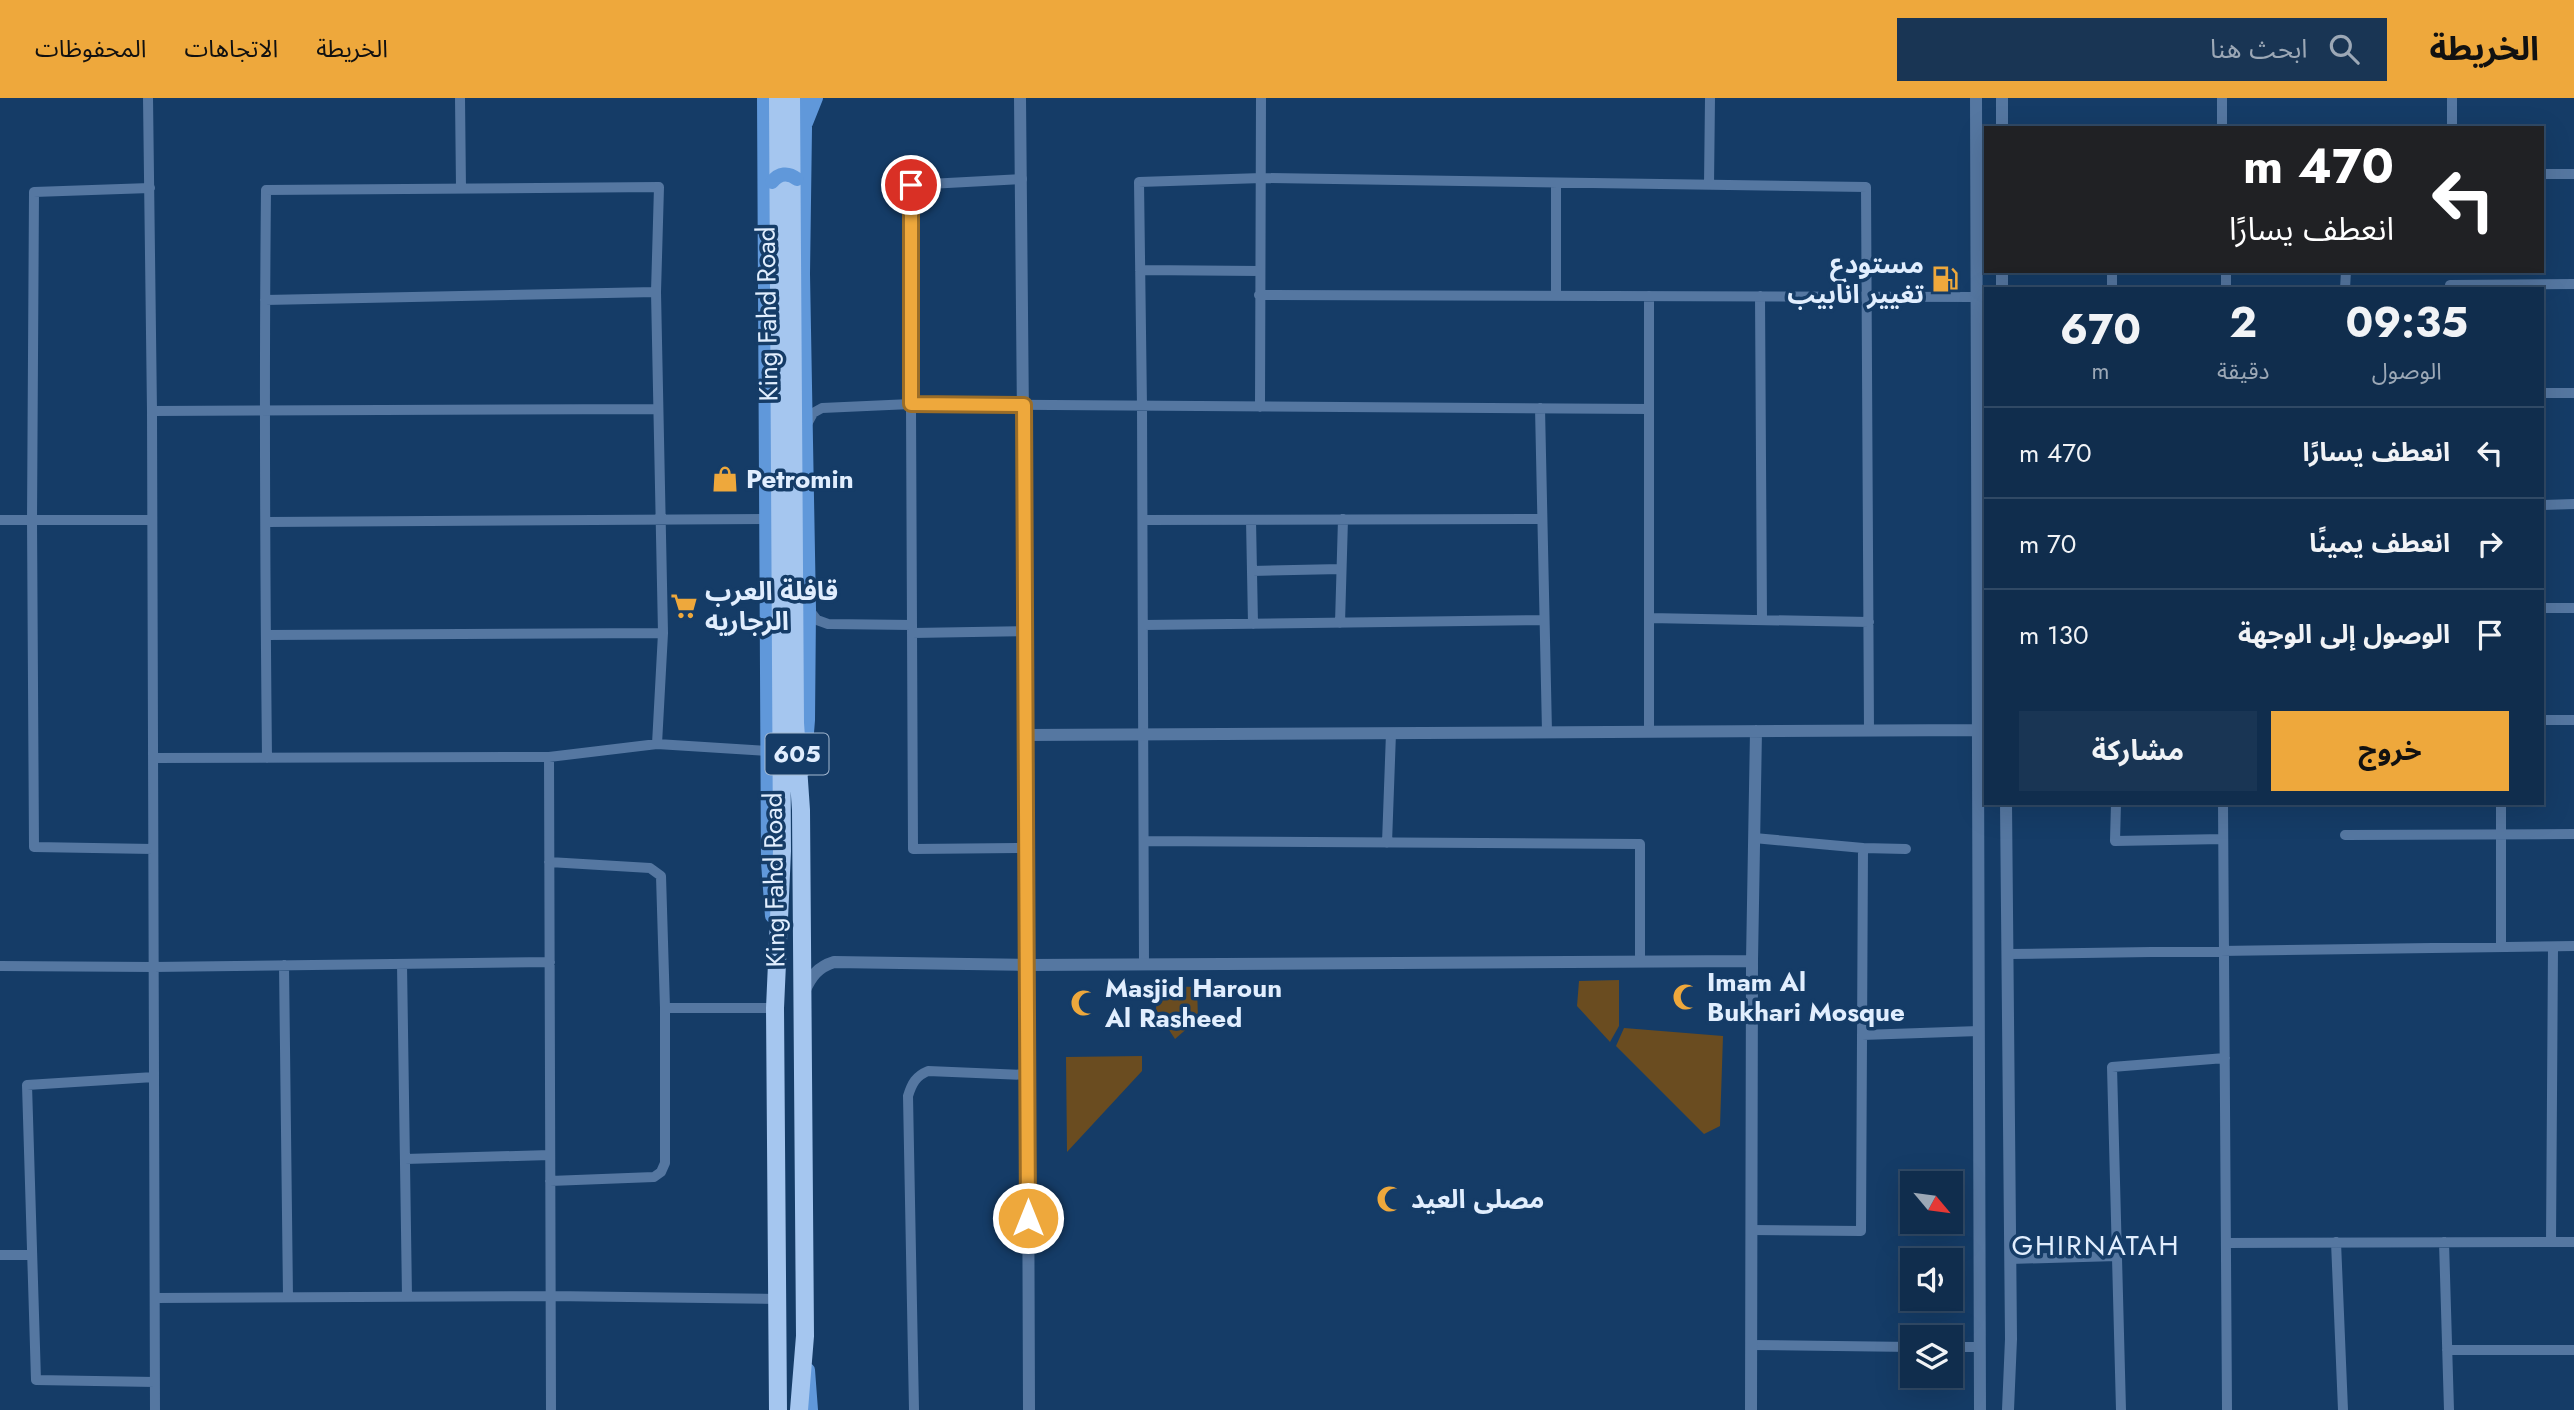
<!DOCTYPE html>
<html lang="ar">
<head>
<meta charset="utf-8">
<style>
  :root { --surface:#102d4d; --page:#193554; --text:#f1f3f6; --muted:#9ca8b6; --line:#304965; --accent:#eea83c }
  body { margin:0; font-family:Jost,"Noto Sans Arabic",sans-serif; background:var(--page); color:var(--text); direction:rtl; height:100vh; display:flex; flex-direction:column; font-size:26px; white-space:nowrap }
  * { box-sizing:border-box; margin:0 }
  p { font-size:23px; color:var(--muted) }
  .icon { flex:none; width:38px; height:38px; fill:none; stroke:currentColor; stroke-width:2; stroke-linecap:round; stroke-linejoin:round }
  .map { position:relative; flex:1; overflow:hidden; direction:ltr }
  .drawer { position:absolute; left:1984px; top:189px; width:560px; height:518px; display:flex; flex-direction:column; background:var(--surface); border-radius:0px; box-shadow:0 7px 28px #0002,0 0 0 2px var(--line); direction:rtl }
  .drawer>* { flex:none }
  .top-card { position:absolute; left:1984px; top:28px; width:560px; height:147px; border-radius:0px; box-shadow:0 7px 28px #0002,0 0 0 2px var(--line); direction:rtl; background:#202124; color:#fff; overflow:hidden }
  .needle { width:46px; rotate:119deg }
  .controls { position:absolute; left:1900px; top:1073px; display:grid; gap:14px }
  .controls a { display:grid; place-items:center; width:63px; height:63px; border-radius:0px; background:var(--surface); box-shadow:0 7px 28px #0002,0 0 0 2px var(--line); font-size:35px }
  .pin { position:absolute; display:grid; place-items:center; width:60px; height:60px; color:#fff; margin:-30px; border:4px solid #fff; border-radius:50%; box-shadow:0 2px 7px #0007 }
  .me { position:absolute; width:77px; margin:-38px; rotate:0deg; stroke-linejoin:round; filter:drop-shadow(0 0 5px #0008) }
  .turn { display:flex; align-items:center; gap:24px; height:147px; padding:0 35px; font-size:32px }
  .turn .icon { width:91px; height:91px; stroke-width:2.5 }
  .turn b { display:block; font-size:49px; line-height:60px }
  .eta { display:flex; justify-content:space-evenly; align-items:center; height:119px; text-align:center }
  .eta b { font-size:42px; font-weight:700; line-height:49px }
  .primary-button { display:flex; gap:14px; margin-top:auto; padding:14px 35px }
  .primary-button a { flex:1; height:80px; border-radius:0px; background:var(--accent); color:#111; font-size:28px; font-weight:700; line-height:80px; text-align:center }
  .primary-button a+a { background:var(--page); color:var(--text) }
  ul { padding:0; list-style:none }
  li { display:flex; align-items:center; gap:21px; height:91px; padding:0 35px; border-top:2px solid var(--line) }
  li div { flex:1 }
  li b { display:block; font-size:26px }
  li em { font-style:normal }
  header { display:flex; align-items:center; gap:42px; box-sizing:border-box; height:98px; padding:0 35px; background:var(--accent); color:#111 }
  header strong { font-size:33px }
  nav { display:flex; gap:38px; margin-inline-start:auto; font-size:24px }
  .search { width:490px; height:63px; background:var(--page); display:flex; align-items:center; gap:18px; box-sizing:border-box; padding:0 24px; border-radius:0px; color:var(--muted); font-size:26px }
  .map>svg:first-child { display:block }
</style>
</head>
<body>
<header>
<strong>الخريطة</strong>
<div class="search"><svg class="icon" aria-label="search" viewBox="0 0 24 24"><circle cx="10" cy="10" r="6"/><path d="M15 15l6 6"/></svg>ابحث هنا</div>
<nav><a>الخريطة</a><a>الاتجاهات</a><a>المحفوظات</a></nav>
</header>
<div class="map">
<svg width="2574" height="1312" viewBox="0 0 2574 1312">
  <rect width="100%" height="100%" fill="#153c67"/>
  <!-- green -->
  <path fill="#6a4c20" d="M1619,882V928L1610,944L1577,908L1579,883Z
    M1157,888L1197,889L1198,921L1175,941L1156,912Z
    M1624,930L1723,938L1720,1028L1704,1036L1616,948Z
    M1142,958V973L1067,1054L1066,959Z"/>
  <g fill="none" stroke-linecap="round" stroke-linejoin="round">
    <!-- minor -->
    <path stroke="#5577a1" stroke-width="10" d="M148,0L152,313L155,1312
      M460,0L461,90
      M2222,0V30
      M2452,30V0
      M2543,76H2574
      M1022,81L910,87L913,751L1027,750
      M1709,87L1710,0
      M150,90L34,94L32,422L34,749L153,751
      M1140,172L1260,173
      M2112,173V191
      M2226,173V191
      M2450,187L2574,186
      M2345,191L2346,173
      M1259,197L1976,199
      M1556,198V85
      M1649,198V634
      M1760,198L1762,522
      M265,202L656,194
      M2543,295H2574
      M1260,309L1261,0
      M1540,310L1547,634
      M152,313L658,311
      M807,326L813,315L822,310L911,306L1649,311
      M2543,407L2574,406
      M0,422H152
      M1143,422L1542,421
      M1251,422L1253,526
      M267,424L766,421
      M1252,473L1341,471
      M2543,510H2574
      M810,513L817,522L828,526L912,527
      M1649,520L1869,524
      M1340,525L1343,421
      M1143,527L1544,522
      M912,535L1026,533
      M266,537L663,535
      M2543,622H2574
      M549,659L551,1312
      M153,660L549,659L657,646L767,653
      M267,660C265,471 264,281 266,92L659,89L656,194L663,535L657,646
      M2116,705L2115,743L2223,741
      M2223,705L2227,1312
      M2345,737L2574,736
      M1144,743L1640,746V864
      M1387,745L1391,635
      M1863,750L1906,751
      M549,764L650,770L661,778L665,910V1065L661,1074L654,1079L550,1083
      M2501,849V705
      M2008,856L2574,848
      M402,866L407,1199
      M284,867L288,1199
      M1144,867L1142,308L1139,84L1262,80L1866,89L1869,633
      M0,868L153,869L550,864
      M665,910H775
      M1862,937L1979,933
      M154,979L27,987L36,1282L155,1284
      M405,1061L550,1057
      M1751,1132L1861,1133L1863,750L1754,740
      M2336,1144L2343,1312
      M2444,1144L2449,1312
      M2551,1144L2553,849
      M2226,1145L2574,1144
      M0,1157H32
      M2010,1161L2117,1158
      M155,1200L551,1198L778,1201
      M1751,1247L1913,1249
      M1951,1249H1980
      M2447,1252H2574
      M914,1312L908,998C912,985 916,978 928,973L1027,977
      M2121,1312L2112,969L2225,960"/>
    <!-- tertiary -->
    <path stroke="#5577a1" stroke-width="12" d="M1020,0L1027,750L1029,1312
      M1976,0L1980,1312
      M2002,30V0
      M2002,173V191
      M1026,637L1979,632
      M2006,705L2011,1241L2008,1312
      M804,894C811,878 818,869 834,864L1028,867L1752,863
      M1751,1312L1752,863L1756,633"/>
    <!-- secondary -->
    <path stroke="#6098da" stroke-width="14" d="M764,0L768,764L772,818
      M802,0L805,30L803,176L809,511L808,622L804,672
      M806,25L816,0
      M808,1272L811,1312"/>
    <!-- motorway -->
    <path stroke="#a5c6ef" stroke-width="18" d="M778,0L782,753L775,910L778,1312
      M791,0L795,625L801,712L805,1238L799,1312"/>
    <!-- secondary-bridge -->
    <path stroke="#6098da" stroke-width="14" d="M772,84C779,75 788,74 797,81"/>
  </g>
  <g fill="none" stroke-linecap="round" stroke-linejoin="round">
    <!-- route casing -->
    <g stroke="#9b6d27" stroke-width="18">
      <path id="route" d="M911,87V306L1024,307L1028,1120"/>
    </g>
    <!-- route -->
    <use href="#route" stroke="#eea83c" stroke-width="12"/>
  </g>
  <!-- icons -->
  <defs>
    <g id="fuel-bare" transform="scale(2.1)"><path d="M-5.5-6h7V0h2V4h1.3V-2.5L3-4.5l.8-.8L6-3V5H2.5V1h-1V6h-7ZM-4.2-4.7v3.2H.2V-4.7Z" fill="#eea83c" stroke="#153c67" stroke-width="2.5" paint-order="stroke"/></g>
    <g id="shop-bare" transform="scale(2.1)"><path d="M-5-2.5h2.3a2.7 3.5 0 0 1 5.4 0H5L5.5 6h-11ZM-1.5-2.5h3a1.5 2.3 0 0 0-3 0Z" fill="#eea83c" stroke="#153c67" stroke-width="2.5" paint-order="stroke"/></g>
    <g id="supermarket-bare" transform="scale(2.1)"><path d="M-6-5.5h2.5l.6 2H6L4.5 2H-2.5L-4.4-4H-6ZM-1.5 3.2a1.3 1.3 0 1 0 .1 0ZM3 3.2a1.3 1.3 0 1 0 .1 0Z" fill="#eea83c" stroke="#153c67" stroke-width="2.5" paint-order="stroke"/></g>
    <g id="mosque-bare" transform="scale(2.1)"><path d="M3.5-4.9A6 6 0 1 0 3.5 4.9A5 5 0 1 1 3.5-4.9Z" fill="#eea83c" stroke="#153c67" stroke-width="2.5" paint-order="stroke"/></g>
  </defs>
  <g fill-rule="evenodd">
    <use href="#fuel-bare" x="1945" y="181"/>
    <use href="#shop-bare" x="725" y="381"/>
    <use href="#supermarket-bare" x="684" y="508"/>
    <use href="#mosque-bare" x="1686" y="899"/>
    <use href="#mosque-bare" x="1084" y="905"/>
    <use href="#mosque-bare" x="1390" y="1101"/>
  </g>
  <g text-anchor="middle" stroke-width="7" stroke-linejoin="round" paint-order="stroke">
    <!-- shield labels -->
    <rect fill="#153c67" stroke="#a4b9d1" stroke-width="2" x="765.5" y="635.5" width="63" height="41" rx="5"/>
    <g font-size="24" font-weight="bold" fill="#e1eefe">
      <text x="797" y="664">605</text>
    </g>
    <!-- poi labels -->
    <g font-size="26" font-weight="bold" fill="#e1eefe" stroke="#153c67" text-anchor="start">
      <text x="1924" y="175" text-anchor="end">مستودع<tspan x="1924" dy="30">تغيير انابيب</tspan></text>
      <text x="746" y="390">Petromin</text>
      <text x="705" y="502">قافلة العرب<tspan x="705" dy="30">الرجاريه</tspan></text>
      <text x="1707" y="893">Imam Al<tspan x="1707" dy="30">Bukhari Mosque</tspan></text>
      <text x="1105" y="899">Masjid Haroun<tspan x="1105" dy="30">Al Rasheed</tspan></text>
      <text x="1411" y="1110">مصلى العيد</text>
    </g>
    <!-- street labels -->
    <g font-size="26" fill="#e1eefe" stroke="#153c67">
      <text transform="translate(767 216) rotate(-91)" y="9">King Fahd Road</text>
      <text transform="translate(774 782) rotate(-91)" y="9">King Fahd Road</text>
    </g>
    <!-- neighbourhood labels -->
    <g font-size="28" letter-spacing="2" fill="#e1eefe" stroke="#153c67">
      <text x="2096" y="1157">GHIRNATAH</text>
    </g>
  </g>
</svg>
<div class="controls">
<a><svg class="needle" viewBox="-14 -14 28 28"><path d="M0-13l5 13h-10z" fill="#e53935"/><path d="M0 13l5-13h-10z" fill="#9ca8b6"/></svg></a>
<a><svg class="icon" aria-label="sound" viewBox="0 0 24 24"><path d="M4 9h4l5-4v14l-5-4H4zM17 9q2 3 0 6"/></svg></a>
<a><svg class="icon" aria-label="layers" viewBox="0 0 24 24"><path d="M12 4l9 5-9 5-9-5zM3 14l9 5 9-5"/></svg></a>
</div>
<div class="pin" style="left:911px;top:87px;background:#d93025"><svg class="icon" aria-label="arrive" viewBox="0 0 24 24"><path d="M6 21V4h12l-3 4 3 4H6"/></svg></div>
<svg class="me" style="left:1028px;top:1120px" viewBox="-20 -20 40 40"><circle r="17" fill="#eea83c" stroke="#fff" stroke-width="3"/><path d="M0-11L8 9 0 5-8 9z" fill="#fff"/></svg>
<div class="top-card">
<div class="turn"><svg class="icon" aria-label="left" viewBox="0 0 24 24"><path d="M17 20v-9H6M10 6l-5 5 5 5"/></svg><div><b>470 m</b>انعطف يسارًا</div></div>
</div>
<section class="drawer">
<div class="eta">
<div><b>09:35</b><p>الوصول</p></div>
<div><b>2</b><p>دقيقة</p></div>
<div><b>670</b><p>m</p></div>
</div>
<ul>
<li><svg class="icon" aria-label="left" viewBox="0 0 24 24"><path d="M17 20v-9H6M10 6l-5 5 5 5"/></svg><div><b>انعطف يسارًا</b></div><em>470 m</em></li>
<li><svg class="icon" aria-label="right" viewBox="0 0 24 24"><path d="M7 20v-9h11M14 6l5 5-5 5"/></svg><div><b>انعطف يمينًا</b></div><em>70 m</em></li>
<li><svg class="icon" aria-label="arrive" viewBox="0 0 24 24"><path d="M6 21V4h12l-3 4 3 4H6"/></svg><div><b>الوصول إلى الوجهة</b></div><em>130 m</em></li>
</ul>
<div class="primary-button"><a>خروج</a><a>مشاركة</a></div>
</section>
</div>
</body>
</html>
